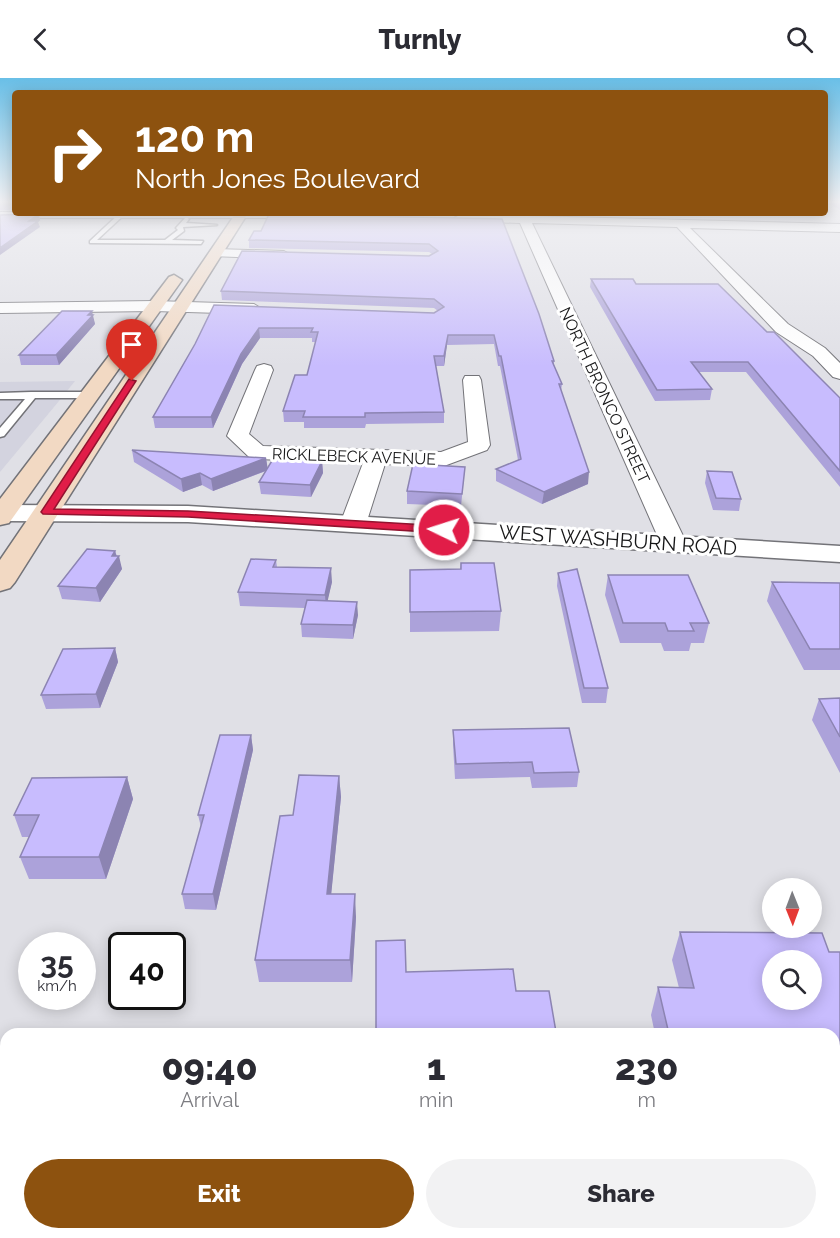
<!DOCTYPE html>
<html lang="en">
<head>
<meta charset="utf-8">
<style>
  :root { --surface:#fff; --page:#f2f2f3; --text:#2b2b33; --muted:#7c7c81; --accent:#8d520f }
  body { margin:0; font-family:Raleway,sans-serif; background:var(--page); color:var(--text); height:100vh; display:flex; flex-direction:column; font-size:22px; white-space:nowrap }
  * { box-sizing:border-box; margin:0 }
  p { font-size:20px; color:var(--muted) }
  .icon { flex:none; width:33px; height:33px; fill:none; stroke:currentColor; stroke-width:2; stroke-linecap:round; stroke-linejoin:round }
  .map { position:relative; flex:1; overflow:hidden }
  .sheet { position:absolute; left:0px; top:950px; width:840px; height:212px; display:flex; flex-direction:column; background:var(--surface); border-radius:18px 18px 0 0; box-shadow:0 3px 15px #0003 }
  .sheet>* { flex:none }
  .banner { position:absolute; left:12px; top:12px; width:816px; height:126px; border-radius:6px; box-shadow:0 3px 15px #0003; background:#8d520f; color:#fff; overflow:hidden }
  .needle { width:39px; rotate:179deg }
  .tools { position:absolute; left:762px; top:800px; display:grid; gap:12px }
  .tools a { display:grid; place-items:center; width:60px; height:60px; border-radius:50%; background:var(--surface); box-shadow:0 3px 15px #0003; font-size:30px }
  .speed { position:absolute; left:18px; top:854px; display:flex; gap:12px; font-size:30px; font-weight:700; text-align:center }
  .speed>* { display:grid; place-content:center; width:78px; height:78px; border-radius:50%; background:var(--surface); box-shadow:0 3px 15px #0003; line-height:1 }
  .speed small { font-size:15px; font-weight:400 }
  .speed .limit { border:3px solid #111; border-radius:9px; background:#fff; color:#111 }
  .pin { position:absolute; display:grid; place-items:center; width:51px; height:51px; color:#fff; margin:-62px -26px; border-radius:50% 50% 50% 0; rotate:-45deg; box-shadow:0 0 6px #0007 }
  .pin .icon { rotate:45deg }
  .me { position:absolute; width:66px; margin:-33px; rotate:274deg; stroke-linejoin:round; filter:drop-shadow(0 0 4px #0008) }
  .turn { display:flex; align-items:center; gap:21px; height:126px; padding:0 24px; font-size:27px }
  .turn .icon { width:78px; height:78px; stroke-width:2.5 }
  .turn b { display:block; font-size:42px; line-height:51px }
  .eta { display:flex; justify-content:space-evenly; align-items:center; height:102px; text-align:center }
  .eta b { font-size:36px; font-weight:800; line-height:42px }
  .action { display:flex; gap:12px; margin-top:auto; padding:12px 24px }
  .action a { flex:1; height:69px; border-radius:36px; background:var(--accent); color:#fff; font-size:24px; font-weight:800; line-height:69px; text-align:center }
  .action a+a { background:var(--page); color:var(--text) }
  header { display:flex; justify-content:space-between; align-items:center; height:78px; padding:0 24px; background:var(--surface); font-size:27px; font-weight:800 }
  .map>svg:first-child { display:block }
</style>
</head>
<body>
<header><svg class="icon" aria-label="back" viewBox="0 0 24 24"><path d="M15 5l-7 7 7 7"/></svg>Turnly<svg class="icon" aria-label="search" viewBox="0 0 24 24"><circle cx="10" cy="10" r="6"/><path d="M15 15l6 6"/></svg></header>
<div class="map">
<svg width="840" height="1160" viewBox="0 0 840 1160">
  <rect width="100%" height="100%" fill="#e0e0e6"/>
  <!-- built -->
  <path fill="#d3d3df" d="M75,303L59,323L0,394V304Z"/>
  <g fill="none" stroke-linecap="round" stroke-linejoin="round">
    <!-- service casing -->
    <g stroke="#737378" stroke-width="3">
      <path id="service" d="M120,135L125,136L97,162H165L178,152L176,150L186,139L189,141L186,145L217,147L183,149L184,153L172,162L203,163L201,166L90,165V163Z
        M31,314H90L95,317L90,320H35L4,358L0,359V350L25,321H0V315Z"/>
    </g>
    <!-- minor casing -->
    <g stroke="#737378" stroke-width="2">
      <path id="minor" d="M0,134L315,135L317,137L311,140H0Z
        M515,135H527L528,138L840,146V154L690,150L788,246L825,270L840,285V301L833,299L813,278L776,254L677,149L532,145L687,466L683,472L674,474L665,472L661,466L520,145L460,143L454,140L460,137L517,138Z
        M216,171L284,173L291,177L284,181L211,178L209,175Z
        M154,223L254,226L262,231L254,236L154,233L0,235V225Z
        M264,286L271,288L273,292L249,356L263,368L441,374L468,364L463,302L465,298H479L481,302L490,367L487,372L444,388L385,386L366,446L362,451L353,454L344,451L340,446L363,385L257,381L249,379L227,358L255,292L257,288Z"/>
    </g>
    <!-- tertiary casing -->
    <g stroke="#737378" stroke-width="3">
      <path id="tertiary" d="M4,427L188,428L840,468V484L188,444L4,443L0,442V428Z"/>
    </g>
    <!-- secondary casing -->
    <g stroke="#737378" stroke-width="3">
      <path id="secondary" d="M236,135H248L15,504L10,510L0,513V482Z
        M174,197L182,202L9,445L0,447V421L169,199Z"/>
    </g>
    <!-- service -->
    <use href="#service" fill="#fff" fill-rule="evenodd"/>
    <!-- minor -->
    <use href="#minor" fill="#fff" fill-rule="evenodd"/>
    <!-- tertiary -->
    <use href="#tertiary" fill="#fff" fill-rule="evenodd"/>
    <!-- secondary -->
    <use href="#secondary" fill="#f2d9c3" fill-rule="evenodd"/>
  </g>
  <!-- wall -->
  <path fill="#aca2da" d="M0,125H15V132H0Z
    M829,125H840V132Z
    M502,141L554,283V287L562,306L561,313L588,406L542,426L496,403V391L518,382L500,288H498L494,266L447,267L444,288H436L444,334V345L366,346L365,350H304V344H284L283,333L307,297L316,264H312V260H260L242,286L213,350H155L153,339L195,266L214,227L434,235L438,233L434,230L222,222L221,213L429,178L432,176L429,174L249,170V162Z
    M591,201L636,206L767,254L840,320V409L746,294H699L712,311L710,322L655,323L590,209Z
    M92,237L95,246L59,287H21L19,277Z
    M132,372L266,380L267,390L322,383L323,395L311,419L261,416L259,404L266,393L213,413L202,407L183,414L134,384Z
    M465,389L461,428L407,426V413Z
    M707,393L741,421L739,433L713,432L705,405Z
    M115,473L122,491L100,524L62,521L58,508Z
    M276,482L277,489L332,504L327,523L358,537L353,561L302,559L301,546L305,530L240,528L238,514Z
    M461,485L501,533L499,553L410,554V492L460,491Z
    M558,495L608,610L606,625H582L557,508Z
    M608,497L709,545L704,565H691L689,573H664L661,565H620L605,517Z
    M772,504L840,505V592H804L767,523Z
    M115,570L118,584L100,630L46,631L41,617Z
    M840,620V695L812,642L819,621Z
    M453,652L579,694L577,709L532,710L530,699L455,701L453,667Z
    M251,657L253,672L216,832L185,831L182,816L201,749L198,737Z
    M339,698L341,719L331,816L356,839L352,904H259L255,882L293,737Z
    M127,699L133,721L106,801H29L20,779L29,759H22L14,737Z
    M680,854L829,874H840V1046H834V956H655L651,937L658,909L679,910L672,882Z
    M695,1155H774L772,1160H696Z"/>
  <!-- shaded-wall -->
  <path fill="#8c84b2" d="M39,136L40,142L38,144L40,149L0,177V170L29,143Z
    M92,233L95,246L59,287L56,277Z
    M259,250L260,260L242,286L213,350L211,339L241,276Z
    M448,257L447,267L444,288V278Z
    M266,380L268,392L213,413L211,401Z
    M322,383L323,395L311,419L310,407Z
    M589,394L588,406L542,426L544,414Z
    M200,395L202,407L183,414L181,401Z
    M115,473L117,480L119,478L122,491L100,524L96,510L112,478Z
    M331,490L332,504L326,530L325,517Z
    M357,524L358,537L353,561V547Z
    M115,570L118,584L100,630L96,616Z
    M251,657L253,672L216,832L213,816Z
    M339,698L341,719L329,838L327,816Z
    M127,699L133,721L106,801L99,779Z
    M355,816L356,839L352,904L350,882Z"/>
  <!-- building -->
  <path fill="#c8bcfe" stroke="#8c84b2" stroke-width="1.5" fill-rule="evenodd" d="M0,125H15V126L0,127Z
    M39,136L29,143H38L0,170V137Z
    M269,136L502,141L539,236L554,283H552L562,306H559L589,394L544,414L496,391L521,381L501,278H499L494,257H448L444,278H434L444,334L365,335V339H303L305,333H283L295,297H307L318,254H311L313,250H259L241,276L211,339H153L195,266L214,227L434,235L444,229L434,221L221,213L242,173L429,178L438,173L429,166L249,162L254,153H261Z
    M591,201H633L636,206H718L767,254H774L840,320V393L748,284H691L712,311L657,312Z
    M62,233H92L88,237H93L56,277H19Z
    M132,372L266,380L211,401L200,395L181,401Z
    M273,381L322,383L310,407L259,404Z
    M413,386L465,389L462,416L407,413Z
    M707,393L732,394L741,421L716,420Z
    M87,471L115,473L112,478H119L96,510L58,508Z
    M251,481L276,482L273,489L331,490L325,517L238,514Z
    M461,485H494L501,533L410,534V492L461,491Z
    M577,491L608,610H584L558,495Z
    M608,497H688L709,545H690L694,553H668L665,545H623Z
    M772,504L840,505V571H810Z
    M307,522L357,524L353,547L301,546Z
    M115,570L96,616L41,617L63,571Z
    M840,620V659L819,621Z
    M569,650L579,694L534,695L532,684L456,686L453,652Z
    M220,657H251L213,816H182L204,737H198Z
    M299,697L339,698L327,816H355L350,882H255L280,738L293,737Z
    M127,699L99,779H20L39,737H14L32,700Z
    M680,854L822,855L829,874H840V1019L834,1018V956H669L658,909L694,910ZM772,882H812V921H772Z
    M405,862L406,894L513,891L516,913H549L556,954L612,952L613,956H376V863Z"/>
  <!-- sky -->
  <linearGradient id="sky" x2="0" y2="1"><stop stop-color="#69bfe7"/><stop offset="0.43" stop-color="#f1f1f4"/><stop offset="1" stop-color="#f1f1f4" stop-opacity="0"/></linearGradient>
  <rect width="840" height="288" fill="url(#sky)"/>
  <!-- route -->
  <path fill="#e11d48" stroke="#92132f" stroke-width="1.5" d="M129,301L136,303L54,431L188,433L444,448L450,452L444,455L188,439L43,436L41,434Z"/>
  <g text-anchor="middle" stroke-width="6" stroke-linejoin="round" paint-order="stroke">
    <!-- far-street labels -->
    <g font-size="16" fill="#161617" stroke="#fff">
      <text transform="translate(605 317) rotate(65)" y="6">NORTH BRONCO STREET</text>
      <text transform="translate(354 378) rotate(2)" y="6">RICKLEBECK AVENUE</text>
    </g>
    <!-- street labels -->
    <g font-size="20" fill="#161617" stroke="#fff">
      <text transform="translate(618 462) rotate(4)" y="7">WEST WASHBURN ROAD</text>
    </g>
  </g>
</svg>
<div class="tools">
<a><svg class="needle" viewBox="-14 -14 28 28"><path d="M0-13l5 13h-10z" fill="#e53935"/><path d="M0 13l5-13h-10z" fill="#7c7c81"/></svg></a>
<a><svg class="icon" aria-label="search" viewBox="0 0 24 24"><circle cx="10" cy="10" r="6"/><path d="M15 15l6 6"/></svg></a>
</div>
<div class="speed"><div>35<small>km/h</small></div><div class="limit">40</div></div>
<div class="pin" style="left:132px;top:303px;background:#d93025"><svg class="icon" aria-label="arrive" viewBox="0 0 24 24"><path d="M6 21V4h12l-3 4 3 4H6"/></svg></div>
<svg class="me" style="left:444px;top:452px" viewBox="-20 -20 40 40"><circle r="17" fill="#e11d48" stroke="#fff" stroke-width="3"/><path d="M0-11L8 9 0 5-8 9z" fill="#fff"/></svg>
<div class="banner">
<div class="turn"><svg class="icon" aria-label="right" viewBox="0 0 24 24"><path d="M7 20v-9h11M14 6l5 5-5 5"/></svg><div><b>120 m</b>North Jones Boulevard</div></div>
</div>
<section class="sheet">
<div class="eta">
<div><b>09:40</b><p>Arrival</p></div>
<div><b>1</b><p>min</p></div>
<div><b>230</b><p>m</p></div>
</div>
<div class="action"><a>Exit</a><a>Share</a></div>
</section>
</div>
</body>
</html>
